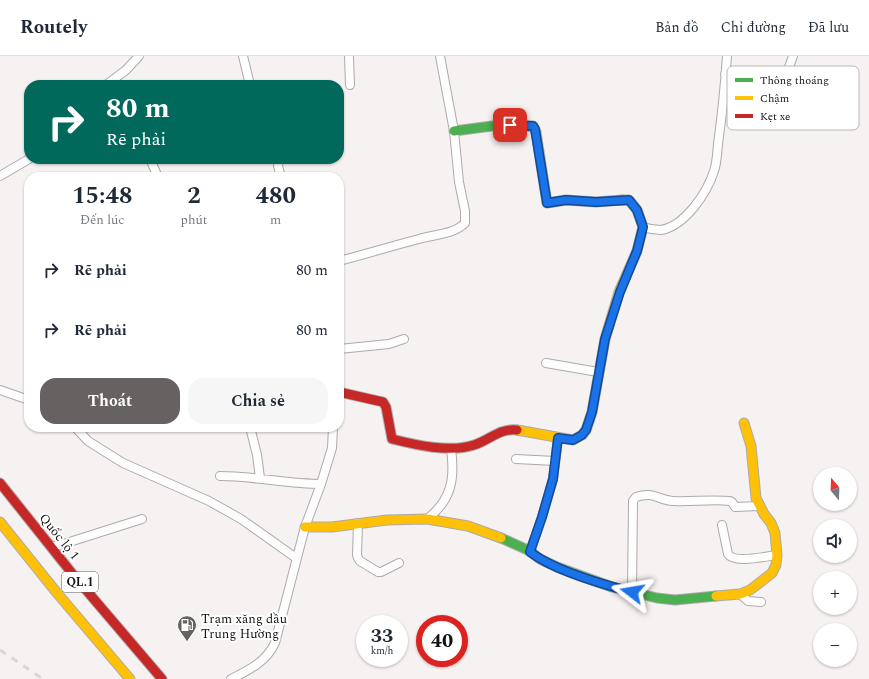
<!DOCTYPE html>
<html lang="vi">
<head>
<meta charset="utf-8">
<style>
  :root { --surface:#fff; --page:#f6f6f7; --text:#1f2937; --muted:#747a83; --line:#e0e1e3; --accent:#656261 }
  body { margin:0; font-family:Spectral,serif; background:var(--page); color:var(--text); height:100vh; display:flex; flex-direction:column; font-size:15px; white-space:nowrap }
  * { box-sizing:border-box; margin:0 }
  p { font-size:13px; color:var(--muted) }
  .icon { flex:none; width:22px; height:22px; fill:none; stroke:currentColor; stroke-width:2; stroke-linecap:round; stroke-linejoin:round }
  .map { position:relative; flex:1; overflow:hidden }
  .side { position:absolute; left:24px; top:116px; width:320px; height:260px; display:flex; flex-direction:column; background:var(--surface); border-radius:16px; box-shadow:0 1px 3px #0004 }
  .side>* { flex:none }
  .guide { position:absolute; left:24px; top:24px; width:320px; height:84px; border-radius:16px; box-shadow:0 1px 3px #0004; background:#00695c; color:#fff; overflow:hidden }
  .needle { width:26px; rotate:341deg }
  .buttons { position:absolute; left:813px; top:411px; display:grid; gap:8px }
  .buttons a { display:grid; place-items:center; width:44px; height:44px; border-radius:50%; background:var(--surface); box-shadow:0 1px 3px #0004; font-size:20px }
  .speed { position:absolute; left:356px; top:559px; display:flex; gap:8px; font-size:20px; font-weight:700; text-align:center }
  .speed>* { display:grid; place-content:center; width:52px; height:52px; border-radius:50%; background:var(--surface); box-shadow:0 1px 3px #0004; line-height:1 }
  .speed small { font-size:10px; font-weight:400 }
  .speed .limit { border:6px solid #d22; background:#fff; color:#111 }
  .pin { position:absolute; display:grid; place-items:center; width:34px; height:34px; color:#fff; margin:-17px; border-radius:8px; box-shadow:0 2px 6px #0006 }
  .me { position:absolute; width:44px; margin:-22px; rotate:284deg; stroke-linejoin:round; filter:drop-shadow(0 0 3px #0008) }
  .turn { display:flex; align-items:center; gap:14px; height:84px; padding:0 16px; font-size:18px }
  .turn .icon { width:52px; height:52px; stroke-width:2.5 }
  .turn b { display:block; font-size:28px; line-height:34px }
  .eta { display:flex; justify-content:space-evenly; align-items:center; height:68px; text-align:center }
  .eta b { font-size:24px; font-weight:700; line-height:28px }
  .cta { display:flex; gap:8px; margin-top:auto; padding:8px 16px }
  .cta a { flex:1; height:46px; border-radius:16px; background:var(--accent); color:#fff; font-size:16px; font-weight:700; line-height:46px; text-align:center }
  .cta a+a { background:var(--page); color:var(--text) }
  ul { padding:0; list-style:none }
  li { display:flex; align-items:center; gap:12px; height:60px; padding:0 16px }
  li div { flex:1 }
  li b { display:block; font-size:15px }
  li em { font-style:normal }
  header { display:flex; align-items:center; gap:24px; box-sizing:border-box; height:56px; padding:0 20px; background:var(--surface); border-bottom:1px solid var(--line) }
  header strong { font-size:19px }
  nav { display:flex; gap:22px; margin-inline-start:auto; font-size:14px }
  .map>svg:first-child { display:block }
</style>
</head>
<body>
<header>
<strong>Routely</strong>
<nav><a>Bản đồ</a><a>Chỉ đường</a><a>Đã lưu</a></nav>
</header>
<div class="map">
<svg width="869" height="623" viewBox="0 0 869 623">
  <rect width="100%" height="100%" fill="#f7f2f2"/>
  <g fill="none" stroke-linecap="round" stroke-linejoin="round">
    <!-- street casing -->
    <g stroke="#adaaa9" stroke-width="10">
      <path id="street" d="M243,0L250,29
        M349,0L350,29
        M725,18L778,22L787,17L793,0
        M106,29L126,14L139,0
        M150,103L158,121
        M279,103L278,110L281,121
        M0,120L29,103
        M643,171C649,173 655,174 661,174C685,170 707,137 714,115C717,107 717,97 718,88C722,59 725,29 727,0
        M339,205C366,198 392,190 419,183C435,178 453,179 465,167V155L459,126L454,75L440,0
        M339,293L389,288L404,283
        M546,307L598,316
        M0,334L29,344
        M75,371L88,385L123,407L209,445L241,463L296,502
        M250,371L257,399L260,422
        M516,403L555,405
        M220,420C254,420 288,428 321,428
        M427,463C452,444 455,422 451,393
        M358,467L357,499L358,502L360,505L378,516H381L399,507
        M722,469L728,498C734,508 767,500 777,499
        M51,491L60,489L142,463
        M530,495L542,461L553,423L558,382
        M632,536L633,445L636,441C654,435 658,444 673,445C692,446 711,443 730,445L732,446L735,451L759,450
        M740,538L748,545L761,546
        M231,623C249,614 266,606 275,587L305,471L321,428L332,392L333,371"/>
    </g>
    <!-- fast casing -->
    <g stroke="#adaaa9" stroke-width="11">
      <path id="fast" d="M454,75L492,70H533L536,76L547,147L566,144L596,146L622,144
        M501,482L530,495L540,503L557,511L612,531L657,542L675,544L716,540"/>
    </g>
    <!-- slow casing -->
    <g stroke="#adaaa9" stroke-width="11">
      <path id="slow" d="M517,374L573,384L582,379L586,374L592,356L605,283L619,236L637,195L643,171L637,154L629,144H622
        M0,466L57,537L130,623
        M305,471H332L387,464L427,463L468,470L501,482
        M716,540L740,538L750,534L772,517L776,509L777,499L775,477L771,467L764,458L756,442L751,390L744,367"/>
    </g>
    <!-- jam casing -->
    <g stroke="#adaaa9" stroke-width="11">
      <path id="jam" d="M339,336L383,346L386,351L392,383C416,389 450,397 474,389C490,384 499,372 517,374
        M0,427L75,521L162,623"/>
    </g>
    <!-- street -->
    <use href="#street" stroke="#fefdfd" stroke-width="8"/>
    <!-- fast -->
    <use href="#fast" stroke="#4caf50" stroke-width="9"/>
    <!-- slow -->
    <use href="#slow" stroke="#ffc107" stroke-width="9"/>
    <!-- jam -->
    <use href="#jam" stroke="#c62828" stroke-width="9"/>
    <!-- rail -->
    <path stroke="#d8d6d6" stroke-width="3" stroke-dasharray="7 7" stroke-linecap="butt" d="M0,594L43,623"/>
  </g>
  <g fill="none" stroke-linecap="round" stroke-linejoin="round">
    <!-- route casing -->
    <g stroke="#114b97" stroke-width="10">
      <path id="route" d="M510,69L533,70L535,73L547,147L566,144L596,146L629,144L637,154L643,171L637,195L620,236L605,283L592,356L586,374L582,379L573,384L558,382L553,423L542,461L530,496C555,515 601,528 632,536"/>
    </g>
    <!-- route -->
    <use href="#route" stroke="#1a73e8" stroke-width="7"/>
  </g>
  <!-- icons -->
  <defs>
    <g id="fuel-pin" transform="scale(1)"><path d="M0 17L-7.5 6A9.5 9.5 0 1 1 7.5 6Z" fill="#656261" stroke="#fff"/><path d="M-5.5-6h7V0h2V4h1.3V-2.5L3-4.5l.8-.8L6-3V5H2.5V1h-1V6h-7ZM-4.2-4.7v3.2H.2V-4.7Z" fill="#fff"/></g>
  </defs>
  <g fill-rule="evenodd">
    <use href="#fuel-pin" x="187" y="569"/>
  </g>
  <g text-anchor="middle" stroke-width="4" stroke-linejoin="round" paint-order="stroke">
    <!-- shield labels -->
    <rect fill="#fff" stroke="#5c5a5a" stroke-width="1" x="62" y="516" width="36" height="20" rx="3"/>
    <g font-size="12" font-weight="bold" fill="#161413">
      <text x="80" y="530">QL.1</text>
    </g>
    <!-- street labels -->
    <g font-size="13" fill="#161413" stroke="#fff">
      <text transform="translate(60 480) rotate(51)" y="5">Quốc lộ 1</text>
    </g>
    <!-- poi labels -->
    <g font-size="13" fill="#161413" stroke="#fff" text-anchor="start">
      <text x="201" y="567">Trạm xăng dầu<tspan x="201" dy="15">Trung Hường</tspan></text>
    </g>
  </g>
  <!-- legend -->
  <rect x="727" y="10" width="132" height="64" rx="6" fill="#fff" stroke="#b9b8b8" stroke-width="1"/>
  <rect x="735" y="22" width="18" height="4" fill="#4caf50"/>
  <rect x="735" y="40" width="18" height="4" fill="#ffc107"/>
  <rect x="735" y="58" width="18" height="4" fill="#c62828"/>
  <g font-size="11" fill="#161413">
    <text x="760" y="28">Thông thoáng</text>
    <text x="760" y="46">Chậm</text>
    <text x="760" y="64">Kẹt xe</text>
  </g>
</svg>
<div class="buttons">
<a><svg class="needle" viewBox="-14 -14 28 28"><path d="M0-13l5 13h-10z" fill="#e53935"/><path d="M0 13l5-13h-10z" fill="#747a83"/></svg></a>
<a><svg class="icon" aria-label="sound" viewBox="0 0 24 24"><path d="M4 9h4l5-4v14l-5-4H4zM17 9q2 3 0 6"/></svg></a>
<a>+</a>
<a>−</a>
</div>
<div class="speed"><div>33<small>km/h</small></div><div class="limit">40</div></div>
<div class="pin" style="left:510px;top:69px;background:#d93025"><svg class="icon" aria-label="arrive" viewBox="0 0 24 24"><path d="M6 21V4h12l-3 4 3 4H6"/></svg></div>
<svg class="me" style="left:632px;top:536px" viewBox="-20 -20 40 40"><path d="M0-17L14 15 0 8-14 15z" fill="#1a73e8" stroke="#fff" stroke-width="4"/></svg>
<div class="guide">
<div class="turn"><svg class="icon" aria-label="right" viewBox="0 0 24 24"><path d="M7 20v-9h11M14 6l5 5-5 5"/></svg><div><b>80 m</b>Rẽ phải</div></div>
</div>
<section class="side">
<div class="eta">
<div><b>15:48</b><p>Đến lúc</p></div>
<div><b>2</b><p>phút</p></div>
<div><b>480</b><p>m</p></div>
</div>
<ul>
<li><svg class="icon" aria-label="right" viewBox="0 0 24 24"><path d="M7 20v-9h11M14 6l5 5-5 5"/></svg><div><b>Rẽ phải</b></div><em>80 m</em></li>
<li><svg class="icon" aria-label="right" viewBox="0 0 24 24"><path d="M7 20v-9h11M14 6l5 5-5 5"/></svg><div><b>Rẽ phải</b></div><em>80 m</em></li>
</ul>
<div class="cta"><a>Thoát</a><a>Chia sẻ</a></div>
</section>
</div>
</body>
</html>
